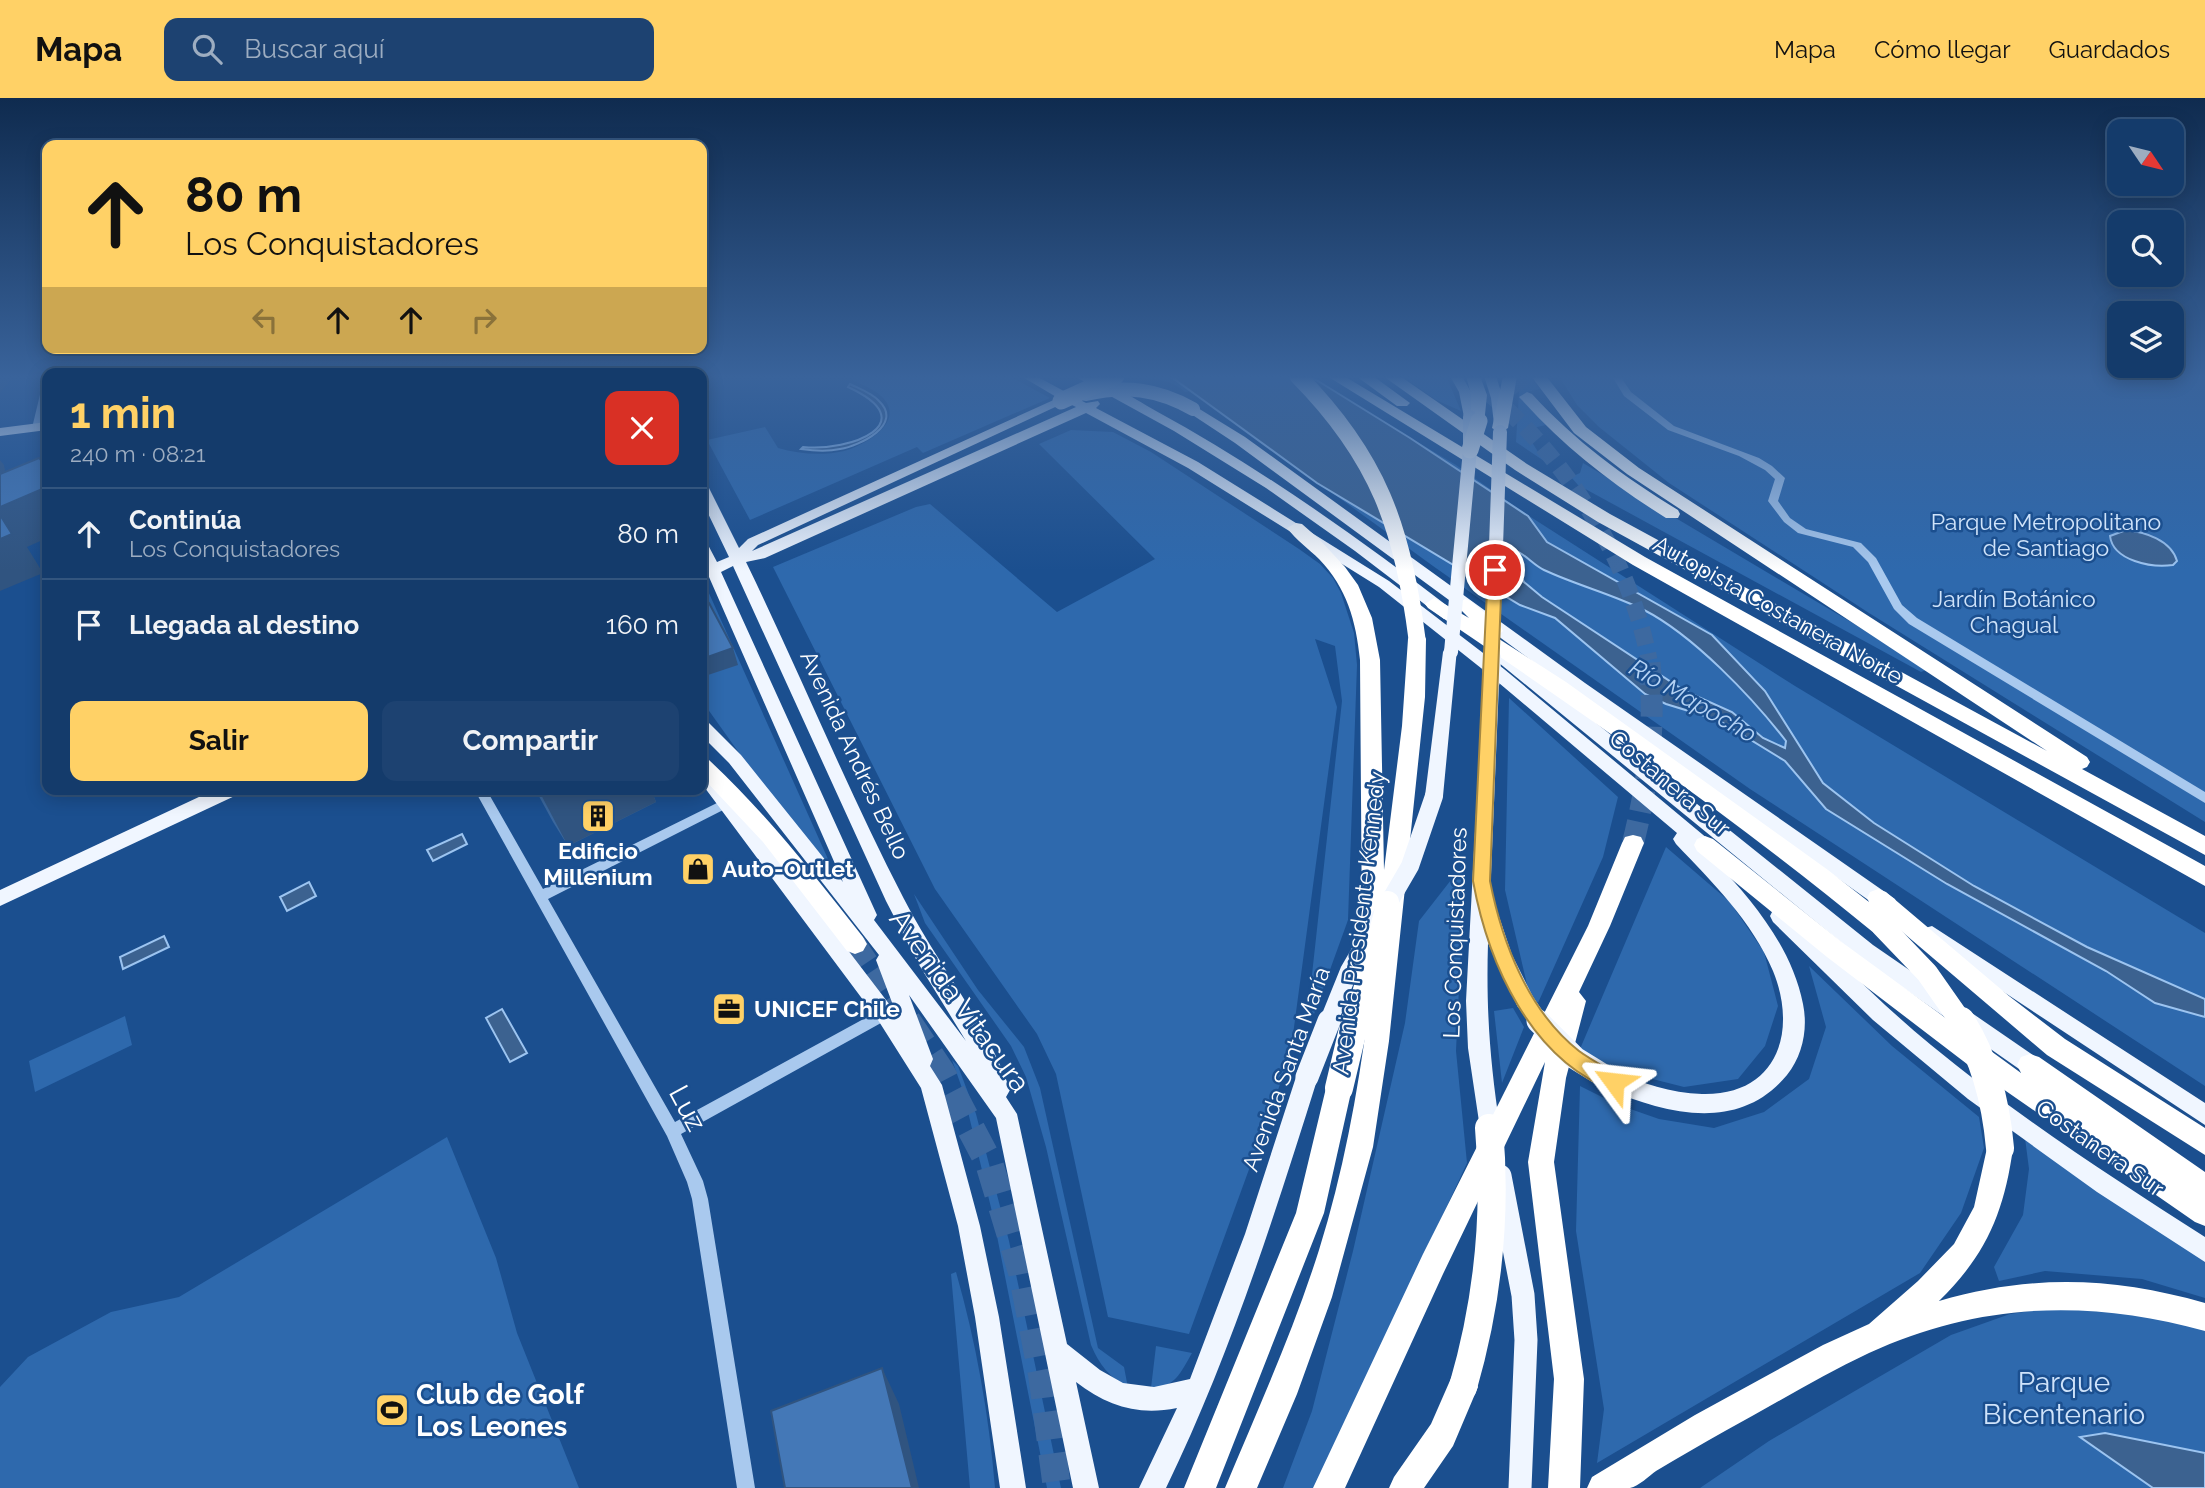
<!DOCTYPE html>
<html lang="es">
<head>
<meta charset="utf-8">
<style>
  :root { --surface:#143b6b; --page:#1d4271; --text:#f1f3f6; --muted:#9dadc1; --line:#33557e; --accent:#ffd166 }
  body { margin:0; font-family:Raleway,sans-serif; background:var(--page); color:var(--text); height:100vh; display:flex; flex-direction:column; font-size:26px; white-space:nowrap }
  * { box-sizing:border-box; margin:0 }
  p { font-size:23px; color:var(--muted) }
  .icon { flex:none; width:38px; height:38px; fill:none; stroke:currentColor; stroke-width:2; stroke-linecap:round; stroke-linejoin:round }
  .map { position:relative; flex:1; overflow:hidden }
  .side { position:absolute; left:42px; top:270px; width:665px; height:427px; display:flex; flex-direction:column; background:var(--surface); border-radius:14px; box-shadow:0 4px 18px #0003,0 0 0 2px var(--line) }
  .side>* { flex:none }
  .top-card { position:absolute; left:42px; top:42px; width:665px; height:214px; border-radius:14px; box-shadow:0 4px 18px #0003,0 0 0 2px var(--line); background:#ffd166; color:#111; overflow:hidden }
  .needle { width:46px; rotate:125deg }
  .controls { position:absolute; left:2107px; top:21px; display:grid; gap:14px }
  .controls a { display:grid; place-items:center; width:77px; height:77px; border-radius:14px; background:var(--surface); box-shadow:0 4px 18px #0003,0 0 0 2px var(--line); font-size:35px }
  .pin { position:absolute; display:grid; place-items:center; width:60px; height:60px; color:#fff; margin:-30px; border:4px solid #fff; border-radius:50%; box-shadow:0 2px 7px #0007 }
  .me { position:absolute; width:77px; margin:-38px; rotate:300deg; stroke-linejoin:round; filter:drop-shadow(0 0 5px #0008) }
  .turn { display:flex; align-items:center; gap:24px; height:147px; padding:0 28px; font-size:32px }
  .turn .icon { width:91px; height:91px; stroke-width:2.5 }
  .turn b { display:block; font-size:49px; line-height:60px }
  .lanes { display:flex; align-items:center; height:66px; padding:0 28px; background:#0003; justify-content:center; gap:35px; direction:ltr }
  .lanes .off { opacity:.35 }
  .round { display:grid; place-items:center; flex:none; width:74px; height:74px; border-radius:14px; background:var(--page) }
  .summary { display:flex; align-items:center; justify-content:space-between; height:119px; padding:0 28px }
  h1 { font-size:42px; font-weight:700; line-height:52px; color:var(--accent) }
  .cta { display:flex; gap:14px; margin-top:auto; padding:14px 28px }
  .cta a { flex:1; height:80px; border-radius:14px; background:var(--accent); color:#111; font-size:28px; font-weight:700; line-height:80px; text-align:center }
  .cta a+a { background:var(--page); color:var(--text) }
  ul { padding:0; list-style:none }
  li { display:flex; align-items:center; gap:21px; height:91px; padding:0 28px; border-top:2px solid var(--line) }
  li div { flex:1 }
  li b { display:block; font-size:26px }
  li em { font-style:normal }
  header { display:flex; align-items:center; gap:42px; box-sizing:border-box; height:98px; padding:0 35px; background:var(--accent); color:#111 }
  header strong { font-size:33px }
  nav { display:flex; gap:38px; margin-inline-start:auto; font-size:24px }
  .search { width:490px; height:63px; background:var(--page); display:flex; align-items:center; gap:18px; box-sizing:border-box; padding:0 24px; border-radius:14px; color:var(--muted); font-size:26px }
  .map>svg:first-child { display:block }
</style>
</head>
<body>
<header>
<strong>Mapa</strong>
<div class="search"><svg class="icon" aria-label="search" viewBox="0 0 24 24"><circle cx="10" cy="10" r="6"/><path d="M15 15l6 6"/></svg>Buscar aquí</div>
<nav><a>Mapa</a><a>Cómo llegar</a><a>Guardados</a></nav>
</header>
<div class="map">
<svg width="2205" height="1390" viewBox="0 0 2205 1390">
  <rect width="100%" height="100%" fill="#1b4f8f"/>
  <!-- green -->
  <path fill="#2e69ad" d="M856,278H1009L1050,300L923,355L917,349L750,422L707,342L765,329L778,350C799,356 822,358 844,353C865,347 908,323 881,298C874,291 862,287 852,282Z
    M1122,278H1307L1456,367L1526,416L1795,588L2205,835V988L1750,691L1433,468L1192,293L1185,294C1168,277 1143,283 1122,278Z
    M1402,278H1446L1461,313L1436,302Z
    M1520,278H1529L1540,291L1527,294L1523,301L1546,327L1524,332L1544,363L1516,344Z
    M1559,278H2205V724L1869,515L1669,385L1599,329L1577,307Z
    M1071,332L1113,334L1151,354L1299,451L1320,466L1333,480L1341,495L1354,535L1357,567L1348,822L1314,916L1308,913L1342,603L1335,548L1315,541L1337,609L1290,959L1189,1236L1108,1219L1056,976L1037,936L935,791L773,469L916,409L930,406L1057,514L1155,461L1039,346Z
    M1583,365L1856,527L1926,572L1921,574L1578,387L1571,379L1580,375Z
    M702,492L708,493L832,770L762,687L702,603Z
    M1509,600L1618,699L1603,759L1538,905L1529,895L1505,792Z
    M1666,749L1730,804L1764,854L1778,908L1765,948L1738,981L1684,989L1617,972L1580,951Z
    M1465,764L1456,953L1467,1065L1316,1390H1283L1312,1313L1353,1153L1405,925L1419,823Z
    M914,796L978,892L1024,949L1040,990L1098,1250L1124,1269L1128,1290C1109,1278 1100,1268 1091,1247L1046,1049L1026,979L1011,948L925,825Z
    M1809,868L1892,948L1979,1019L1984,1050L1961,1115L1920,1175L1597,1365L1604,1311L1576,1133L1580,988L1616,1006L1659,1021L1714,1030L1764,1014L1809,981L1826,929Z
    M1513,910L1524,929L1502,985L1494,913Z
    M125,918L132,947L35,994L29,963Z
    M952,962L958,968L976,1016L1009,1143L1061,1390H1047L993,1118L963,993Z
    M447,1039L496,1160L517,1235L579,1390H0V1289L28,1259L111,1214L179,1199Z
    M2025,1040L2205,1158V1200L2142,1181L2045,1173L1999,1183L1994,1169L2023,1117L2029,1071Z
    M956,1174C976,1244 989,1317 995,1390H970L951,1176Z
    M2116,1208L2205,1228V1390H1700L1769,1343L1951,1237L2010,1216L2052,1210Z
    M1156,1248L1192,1255C1181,1274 1175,1290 1151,1290Z"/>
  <!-- water -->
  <path fill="#3c6290" stroke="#9cc4f0" stroke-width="2" fill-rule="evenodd" d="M1170,278H1308L1318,283L1410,340L1528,418L1547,444L1712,537L1765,593L1823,685L1874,725L1974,788L2087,849L2205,901V919L2155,905L2106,873L1947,786L1826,711L1785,663L1718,622L1666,606L1645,596L1555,520L1520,507L1317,385ZM1507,451C1522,451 1531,466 1544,472C1576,487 1612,496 1644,512C1693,537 1752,599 1786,643L1785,650L1763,640L1732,614L1685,593L1542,499L1524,484Z
    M850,286C860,291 872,295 879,303C904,327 859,348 840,351C827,354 814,353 801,351L803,349C850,354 926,325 848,289Z
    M2126,432C2145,434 2171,442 2177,463L2173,467C2152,470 2113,463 2110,438Z
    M462,736L467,746L433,763L427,752Z
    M309,784L316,798L287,813L280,799Z
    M164,838L169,849L123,871L120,859Z
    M502,911L527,955L510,964L486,920Z
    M2105,1335L2205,1355V1390H2153L2080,1339Z"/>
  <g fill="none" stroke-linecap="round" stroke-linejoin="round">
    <!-- highway-tunnel-far2 -->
    <path stroke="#3d69a0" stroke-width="17" stroke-dasharray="17 9" stroke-linecap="butt" d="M1467,278C1556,344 1628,452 1649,562
      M1511,278L1527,299"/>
    <!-- highway-tunnel-far1 -->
    <path stroke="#3d69a0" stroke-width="22" stroke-dasharray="22 10" stroke-linecap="butt" d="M1633,745C1649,680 1656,627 1649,560
      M855,846L908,925"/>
    <!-- highway-tunnel -->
    <path stroke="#3d69a0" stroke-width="28" stroke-dasharray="28 14" stroke-linecap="butt" d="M907,923L941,974L989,1065L1022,1174L1042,1276L1057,1390"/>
    <!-- minor -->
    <path fill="#a9c9ee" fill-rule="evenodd" d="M1612,278H1620L1631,294L1674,328L1759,360L1772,368L1785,380L1778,403L1790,420L1806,431L1861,445L1876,460L1902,507L1917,520L2205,694V705L1909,526L1894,511L1868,464L1853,449L1798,435L1784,424L1768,403L1775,381L1765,372L1739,358L1668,332L1624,298Z
      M47,281V303L42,330L37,333L32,330L43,284Z
      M474,691H486L543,791L721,703H729L731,706L729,709L548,801L675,1024L880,912L885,910L890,912L892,916L890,920L681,1036L703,1083L708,1101L755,1390H737L692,1101L687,1084L667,1038Z"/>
    <!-- major -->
    <path fill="#f0f6ff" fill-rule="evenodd" d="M1021,278H1036L1086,305L1098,303L1100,306L1096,310L1198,364L1389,483L1504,571L1720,751L1723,756L1720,761L1715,763C1753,803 1792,850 1803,906C1808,930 1803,957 1787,977C1739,1035 1667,1016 1607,991L1603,984L1607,977L1614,974C1643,985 1670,995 1702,996C1777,998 1798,934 1773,873C1752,823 1712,784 1676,746L1673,741L1677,735L1499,585L1490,801L1495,807L1512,857L1535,903L1532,909L1525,912L1518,909L1488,845C1486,912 1490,964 1500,1030L1497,1037L1489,1040L1481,1037L1468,950L1466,903L1483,583L1491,578L1457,551L1443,698L1440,703H1428L1425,698L1443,554L1445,550H1456L1379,489L1188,370L1086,315L765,460L746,464C800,575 847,691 904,801C937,866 986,923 1010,992L1006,999L1017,1016L1067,1246L1100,1272L1123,1285L1154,1289L1190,1281L1245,1136L1296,979L1300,972L1307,969L1314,972L1318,979C1274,1119 1230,1258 1166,1390H1139L1177,1310C1138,1318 1107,1308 1076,1284L1099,1390H1073L996,1020L909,897L933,961L930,968L942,987L980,1128L999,1219L1026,1390H1000L975,1219L958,1128L921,990L878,922L702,686V668L708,669L896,915L876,862L879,857L729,665L702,638V622L708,624L741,657L843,784L709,479L702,480V471L704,470L702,444L707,445L717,464L729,459L702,403V386L709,390L739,450L748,441L1058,300ZM1066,304L1076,309L752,453L758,447ZM733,468L886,803L918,865L966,943L874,822L877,817L721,474Z
      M1074,278C1103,278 1131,299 1156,313C1262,371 1359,440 1454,513L1457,517L1454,521H1444L1355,453L1266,390L1174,333Z
      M1450,278H1462L1471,294L1476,319L1475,322H1465L1464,319L1459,294Z
      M1484,278H1496L1503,300L1505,329H1495L1494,326L1491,300Z
      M1193,307L1245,339L1585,585L1895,801L1897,806L1895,811L1888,814L1881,811L1573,593L1235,345L1188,314V308Z
      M47,324V332L0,338V330Z
      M1499,551L1505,552L1873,847L2046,966L2049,973L2046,980L2039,982L2032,980L1859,859L1493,560L1491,556Z
      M216,691H242L239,696L0,808V792Z
      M1780,810L1787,812C1834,858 1880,905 1931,947C2017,1018 2111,1079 2205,1139V1164L2097,1094L1968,1001L1873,922L1773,824L1770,818L1773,812Z
      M1932,828L2205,1005V1027L1925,842L1922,836L1925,830Z"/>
    <!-- highway -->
    <path fill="#fff" fill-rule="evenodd" d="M1327,278H1344L1645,459L2205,768V788L1633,467Z
      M1356,278H1373L1410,305L1407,308H1397Z
      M1383,278H1400L1527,366L1610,416L2047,653L1627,376L1574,335L1531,278H1546L1586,329L1639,370L2087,659L2090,664L2087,669L2082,671L2205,738V757L1598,424L1515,372Z
      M1466,278H1480L1487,297L1484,326H1474L1471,323V297Z
      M1503,278H1517L1508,330L1500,335L1492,330Z
      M1527,294L1532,296C1575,343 1624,379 1678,412L1680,416L1678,420H1666C1612,386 1564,349 1522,302L1519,299Z
      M1296,425L1302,426L1319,441L1345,469L1358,487L1372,520L1380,562L1384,772L1402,628L1408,541L1410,537H1424L1426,541L1425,599L1389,943L1373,1049L1332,1199L1297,1296L1257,1390H1225C1258,1311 1293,1234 1319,1152C1350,1053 1365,951 1376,848L1366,846L1362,839L1360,562C1356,523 1347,490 1319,461C1309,451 1296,442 1287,430Z
      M1434,500L1469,520L1456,507L1465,501L1471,503L1501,529L1503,533L1496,539L1566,584L1828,772L1869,804L1867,800L1870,794L1878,791L1886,794L2009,898L2065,941L2205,1030V1057L2047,957L1893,826L1890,835L1882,837L1874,835C1732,718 1580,613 1428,510L1425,506Z
      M702,659L709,662C767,716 814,777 863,839L867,846L863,853L855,856L847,853L763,744L702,679Z
      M1633,737L1641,739L1644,745L1610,828L1579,894L1586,903L1566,980L1554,1064L1584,1281L1580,1390H1548L1554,1281L1528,1064L1545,964L1443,1176L1345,1390H1313L1423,1156L1588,828L1622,745L1625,739Z
      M1705,738L1713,741L1843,845L2021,975L2017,967L2021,959L2030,956L2039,959L2205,1074V1128L2195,1124L1967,966L1827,859L1697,753L1694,747L1697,741Z
      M1339,978L1348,982L1352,990L1324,1115L1216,1390H1184L1296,1115L1326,990L1330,982Z
      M2000,1038L2009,1041L2013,1050C2004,1115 1986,1157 1939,1203C2032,1176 2113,1179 2205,1205V1233C2089,1201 1981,1204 1869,1255C1820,1278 1773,1307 1725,1333C1702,1346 1679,1359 1656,1373C1649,1378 1639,1388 1630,1390C1618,1390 1600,1390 1587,1390L1592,1379L1695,1317L1823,1247L1869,1226L1918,1183L1954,1146L1974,1109L1987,1050L1991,1041Z
      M1463,1274L1474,1278L1478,1289L1453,1348L1424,1390H1389L1394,1379L1431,1326L1452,1278Z"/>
    <!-- major-bridge-far2 -->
    <path stroke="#f0f6ff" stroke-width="14" d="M1086,296C1125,287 1158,291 1193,311
      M1451,554L1470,352V319
      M1492,562L1500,334"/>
    <!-- major-bridge-far1 -->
    <path stroke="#f0f6ff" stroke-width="18" d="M1491,583L1492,560
      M1525,903L1540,925
      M1328,925L1349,873L1410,768L1434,698"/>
    <!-- major-bridge -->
    <path stroke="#f0f6ff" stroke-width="23" d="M1538,923L1575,960L1614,984
      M1307,979L1329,923
      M1500,1078L1523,1197L1526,1242L1520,1390"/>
    <!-- highway-bridge-far2 -->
    <path stroke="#fff" stroke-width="17" d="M1298,278C1378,359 1403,430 1417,541
      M1061,303L1116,278
      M1470,352L1479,323"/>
    <!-- highway-bridge-far1 -->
    <path stroke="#fff" stroke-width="22" d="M1882,828L1927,875L1962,925
      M1355,925L1388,804"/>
    <!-- highway-bridge -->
    <path stroke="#fff" stroke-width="28" d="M1961,923C1986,962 1996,1005 2000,1050
      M1339,990L1355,923
      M1463,1289C1488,1203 1497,1120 1489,1030"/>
  </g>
  <!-- wall -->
  <path fill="#3a679d" d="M535,691H651L656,704L568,748L553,724Z"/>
  <!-- shaded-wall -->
  <path fill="#305480" d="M0,278H14L0,295Z
    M47,291V303L40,293Z
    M0,362L4,367L7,383L0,386Z
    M47,389V440L27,449L43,475L0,493V409Z
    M733,550L738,567L702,579V561Z
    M538,691H651L656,704L568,748Z
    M882,1270L899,1306L919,1390H912Z"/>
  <!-- building -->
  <path fill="#4478b7" stroke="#305480" stroke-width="2" d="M41,278H47V291L40,293Z
    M39,360L42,363L47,361V389L0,409V376Z
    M0,417L12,436L0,441Z
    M709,505L733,550L702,561V508Z
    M882,1270L912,1390H785L771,1313Z"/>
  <!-- sky -->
  <linearGradient id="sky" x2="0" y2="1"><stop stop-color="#0f2b4f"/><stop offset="0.59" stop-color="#39639b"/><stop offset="1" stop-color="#39639b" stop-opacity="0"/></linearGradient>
  <rect width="2205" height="473" fill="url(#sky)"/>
  <!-- route -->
  <path fill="#ffd166" stroke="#a68842" stroke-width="2" d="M1495,468L1502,472L1490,783C1502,844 1528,913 1579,953C1591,962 1607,970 1620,978L1623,984L1620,990L1614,993C1530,961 1488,865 1473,783L1488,472Z"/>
  <!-- icons -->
  <defs>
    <g id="building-square" transform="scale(1.75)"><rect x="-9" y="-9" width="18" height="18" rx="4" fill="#ffd166" stroke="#1b4f8f"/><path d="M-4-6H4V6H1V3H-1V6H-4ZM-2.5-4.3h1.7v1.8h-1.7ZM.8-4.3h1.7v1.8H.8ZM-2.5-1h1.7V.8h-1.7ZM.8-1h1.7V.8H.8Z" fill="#111"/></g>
    <g id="shop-square" transform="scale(1.75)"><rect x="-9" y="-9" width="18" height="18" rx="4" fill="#ffd166" stroke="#1b4f8f"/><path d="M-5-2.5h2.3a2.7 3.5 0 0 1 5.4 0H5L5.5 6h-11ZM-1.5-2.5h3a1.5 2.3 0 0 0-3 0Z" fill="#111"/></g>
    <g id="office-square" transform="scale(1.75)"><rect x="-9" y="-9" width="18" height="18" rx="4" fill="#ffd166" stroke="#1b4f8f"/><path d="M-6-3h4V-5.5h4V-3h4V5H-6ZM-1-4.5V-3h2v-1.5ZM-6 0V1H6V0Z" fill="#111"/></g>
    <g id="stadium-square" transform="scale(1.75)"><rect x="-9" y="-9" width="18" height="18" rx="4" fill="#ffd166" stroke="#1b4f8f"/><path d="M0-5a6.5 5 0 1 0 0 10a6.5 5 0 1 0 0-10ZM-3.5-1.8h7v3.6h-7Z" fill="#111"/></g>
  </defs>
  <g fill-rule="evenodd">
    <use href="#building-square" x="598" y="718"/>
    <use href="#shop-square" x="698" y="771"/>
    <use href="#office-square" x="729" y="911"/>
    <use href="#stadium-square" x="392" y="1312"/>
  </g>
  <g text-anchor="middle" stroke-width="5" stroke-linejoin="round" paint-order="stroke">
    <!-- park labels -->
    <g font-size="23" fill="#cfe3fa" stroke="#1b4f8f">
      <text x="2046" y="432">Parque Metropolitano<tspan x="2046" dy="26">de Santiago</tspan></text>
      <text x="2014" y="509">Jardín Botánico<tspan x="2014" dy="26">Chagual</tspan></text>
    </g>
    <!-- street labels -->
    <g font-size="23" fill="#fff" stroke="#1b4f8f">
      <text transform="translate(1778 512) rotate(29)" y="8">Autopista Costanera Norte</text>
      <text transform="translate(855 657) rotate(65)" y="8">Avenida Andrés Bello</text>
      <text transform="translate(1670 685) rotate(40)" y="8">Costanera Sur</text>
      <text transform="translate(1359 825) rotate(-83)" y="8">Avenida Presidente Kennedy</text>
      <text transform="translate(1455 835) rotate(-88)" y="8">Los Conquistadores</text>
      <text transform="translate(1286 971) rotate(-70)" y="8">Avenida Santa María</text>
      <text transform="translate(2100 1050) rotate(35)" y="8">Costanera Sur</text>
    </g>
    <!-- poi labels -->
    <g font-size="23" font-weight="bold" fill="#fff" stroke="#1b4f8f" text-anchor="start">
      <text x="598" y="761" text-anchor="middle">Edificio<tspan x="598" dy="26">Millenium</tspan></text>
      <text x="722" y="779">Auto-Outlet</text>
      <text x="754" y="919">UNICEF Chile</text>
    </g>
    <!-- water labels -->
    <g font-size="24" font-style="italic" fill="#b5d3f5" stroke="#1b4f8f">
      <text transform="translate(1693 603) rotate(30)" y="8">Río Mapocho</text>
    </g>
    <!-- near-street labels -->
    <g font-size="28" fill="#fff" stroke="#1b4f8f">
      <text transform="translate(960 903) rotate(54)" y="10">Avenida Vitacura</text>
      <text transform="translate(688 1010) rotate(62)" y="10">Luz</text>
    </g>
    <!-- near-park labels -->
    <g font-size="28" fill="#cfe3fa" stroke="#1b4f8f">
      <text x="2064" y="1294">Parque<tspan x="2064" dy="32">Bicentenario</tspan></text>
    </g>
    <!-- near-poi labels -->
    <g font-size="28" font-weight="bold" fill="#fff" stroke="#1b4f8f" text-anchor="start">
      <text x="416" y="1306">Club de Golf<tspan x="416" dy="32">Los Leones</tspan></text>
    </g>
  </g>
</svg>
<div class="controls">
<a><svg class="needle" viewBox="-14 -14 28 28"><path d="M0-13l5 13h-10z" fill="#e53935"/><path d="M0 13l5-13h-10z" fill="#9dadc1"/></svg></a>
<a><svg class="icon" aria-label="search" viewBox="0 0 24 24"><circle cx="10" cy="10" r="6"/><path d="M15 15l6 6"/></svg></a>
<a><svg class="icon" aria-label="layers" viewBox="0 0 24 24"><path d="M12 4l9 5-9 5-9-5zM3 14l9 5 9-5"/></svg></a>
</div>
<div class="pin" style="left:1495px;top:472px;background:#d93025"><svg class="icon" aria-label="arrive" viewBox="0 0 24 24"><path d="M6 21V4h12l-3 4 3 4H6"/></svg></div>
<svg class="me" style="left:1614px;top:984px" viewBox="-20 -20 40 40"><path d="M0-17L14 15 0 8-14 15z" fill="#ffd166" stroke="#fff" stroke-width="4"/></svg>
<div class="top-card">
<div class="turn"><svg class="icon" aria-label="ahead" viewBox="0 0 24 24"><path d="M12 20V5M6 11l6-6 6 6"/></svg><div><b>80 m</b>Los Conquistadores</div></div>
<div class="lanes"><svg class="icon off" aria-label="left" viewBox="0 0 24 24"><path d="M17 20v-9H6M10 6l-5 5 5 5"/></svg><svg class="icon" aria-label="ahead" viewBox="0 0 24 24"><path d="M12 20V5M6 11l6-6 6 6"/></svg><svg class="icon" aria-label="ahead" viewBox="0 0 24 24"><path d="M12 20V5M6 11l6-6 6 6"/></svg><svg class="icon off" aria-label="right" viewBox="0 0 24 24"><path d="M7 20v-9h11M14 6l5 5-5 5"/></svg></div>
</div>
<section class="side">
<div class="summary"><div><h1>1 min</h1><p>240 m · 08:21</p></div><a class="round" style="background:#d93025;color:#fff"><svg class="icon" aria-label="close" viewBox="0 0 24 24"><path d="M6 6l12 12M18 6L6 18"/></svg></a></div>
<ul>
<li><svg class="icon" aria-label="ahead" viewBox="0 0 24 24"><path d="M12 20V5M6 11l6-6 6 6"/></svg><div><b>Continúa</b><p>Los Conquistadores</p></div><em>80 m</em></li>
<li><svg class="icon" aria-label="arrive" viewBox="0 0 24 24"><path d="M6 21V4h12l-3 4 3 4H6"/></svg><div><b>Llegada al destino</b></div><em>160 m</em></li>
</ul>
<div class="cta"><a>Salir</a><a>Compartir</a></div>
</section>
</div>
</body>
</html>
